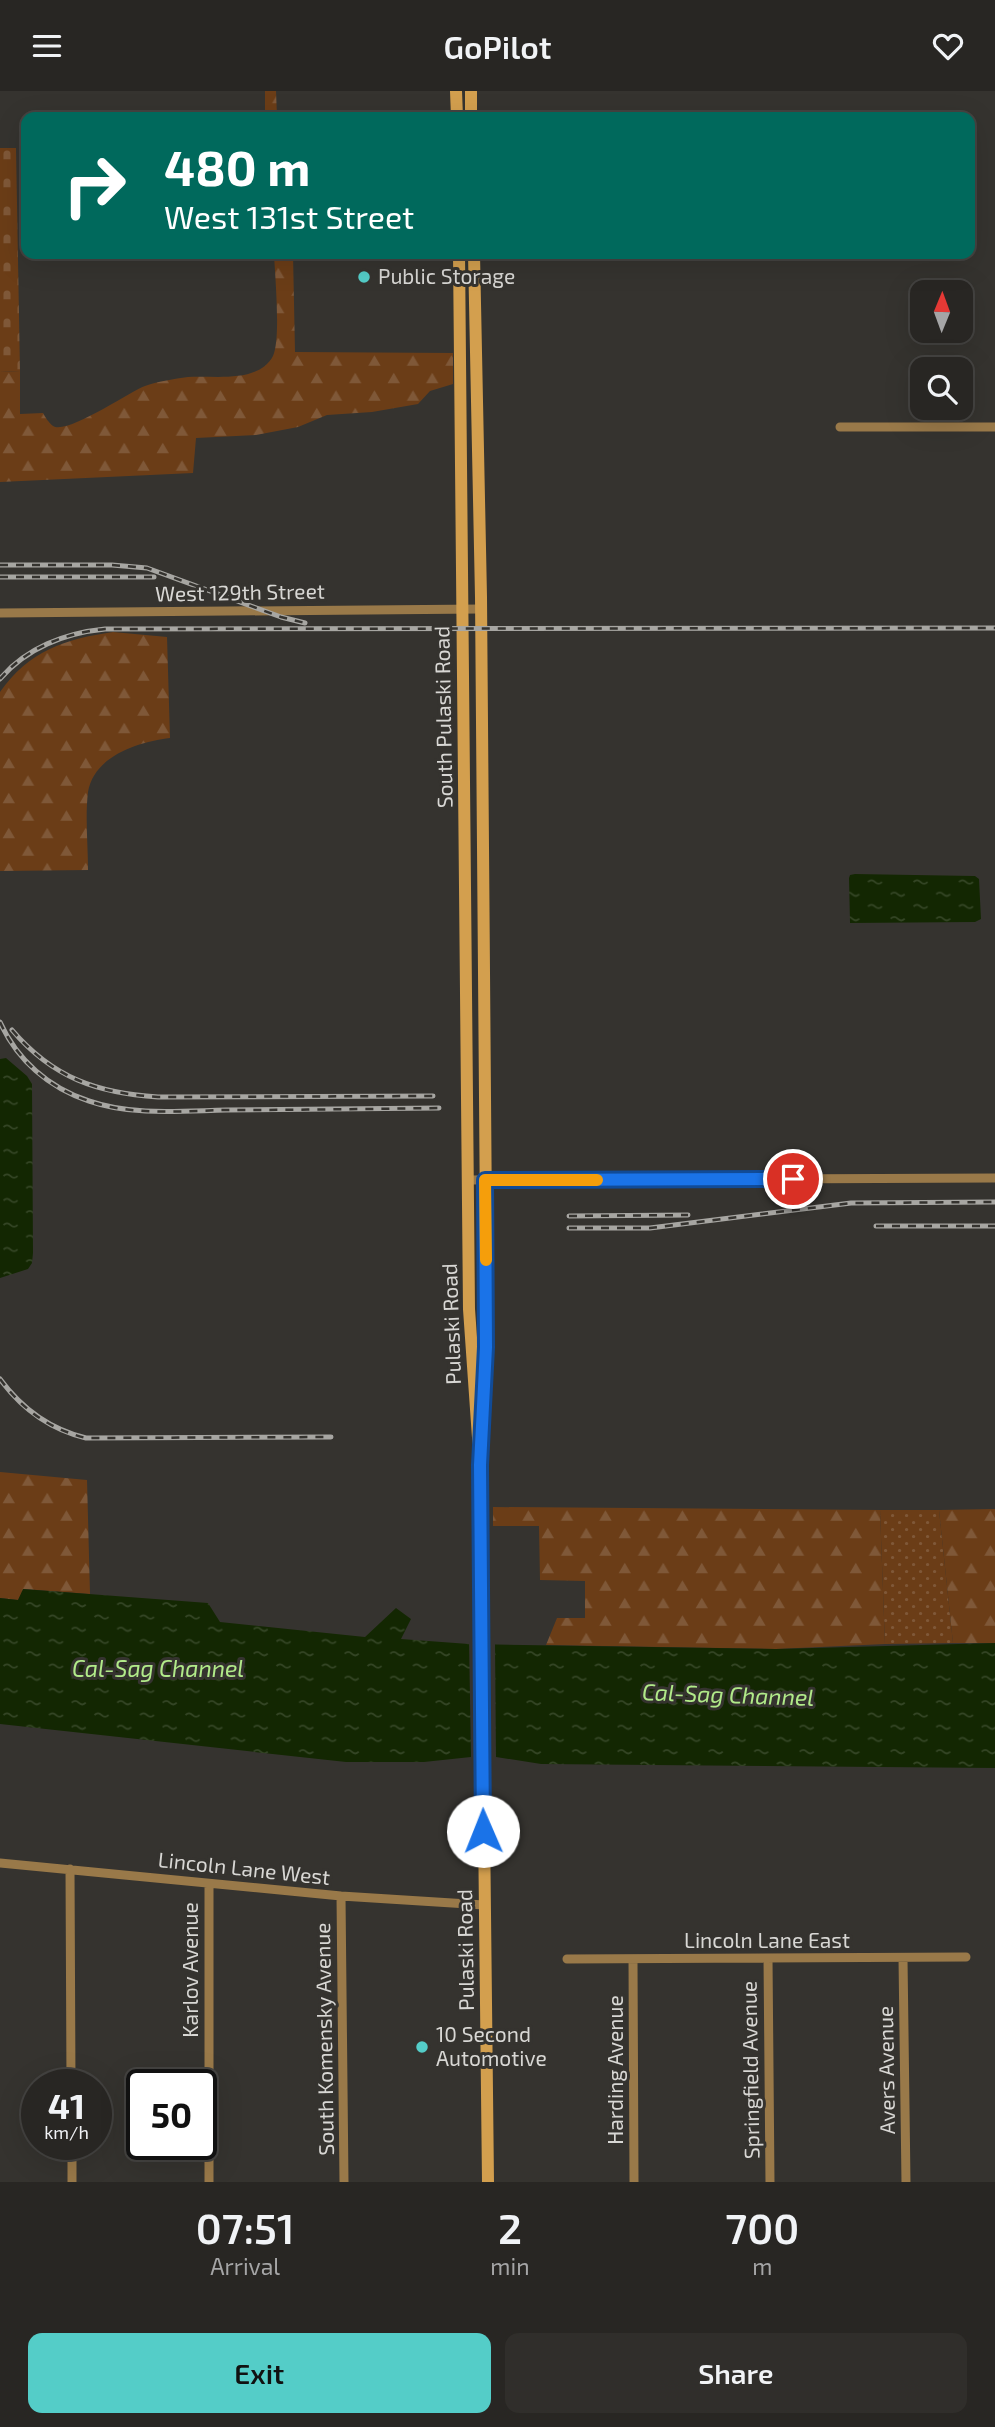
<!DOCTYPE html>
<html lang="en">
<head>
<meta charset="utf-8">
<style>
  :root { --surface:#282623; --page:#302e2b; --text:#f1f3f6; --muted:#a5a5a6; --line:#444341; --accent:#54cdc8 }
  body { margin:0; font-family:"Exo 2",sans-serif; background:var(--page); color:var(--text); height:100vh; display:flex; flex-direction:column; font-size:26px; white-space:nowrap }
  * { box-sizing:border-box; margin:0 }
  p { font-size:23px; color:var(--muted) }
  .icon { flex:none; width:38px; height:38px; fill:none; stroke:currentColor; stroke-width:2; stroke-linecap:round; stroke-linejoin:round }
  .map { position:relative; height:2091px; overflow:hidden }
  .panel { display:flex; flex-direction:column; background:var(--surface); flex:1 }
  .panel>* { flex:none }
  .top-card { position:absolute; left:21px; top:21px; width:954px; height:147px; border-radius:14px; box-shadow:0 7px 28px #0002,0 0 0 2px var(--line); background:#00695c; color:#fff; overflow:hidden }
  .needle { width:46px; rotate:1deg }
  .tools { position:absolute; left:910px; top:189px; display:grid; gap:14px }
  .tools a { display:grid; place-items:center; width:63px; height:63px; border-radius:14px; background:var(--surface); box-shadow:0 7px 28px #0002,0 0 0 2px var(--line); font-size:35px }
  .speed { position:absolute; left:21px; top:1978px; display:flex; gap:14px; font-size:35px; font-weight:700; text-align:center }
  .speed>* { display:grid; place-content:center; width:91px; height:91px; border-radius:50%; background:var(--surface); box-shadow:0 7px 28px #0002,0 0 0 2px var(--line); line-height:1 }
  .speed small { font-size:18px; font-weight:400 }
  .speed .limit { border:4px solid #111; border-radius:10px; background:#fff; color:#111 }
  .pin { position:absolute; display:grid; place-items:center; width:60px; height:60px; color:#fff; margin:-30px; border:4px solid #fff; border-radius:50%; box-shadow:0 2px 7px #0007 }
  .me { position:absolute; width:77px; margin:-38px; rotate:359deg; stroke-linejoin:round; filter:drop-shadow(0 0 5px #0008) }
  .turn { display:flex; align-items:center; gap:24px; height:147px; padding:0 28px; font-size:32px }
  .turn .icon { width:91px; height:91px; stroke-width:2.5 }
  .turn b { display:block; font-size:49px; line-height:60px }
  .eta { display:flex; justify-content:space-evenly; align-items:center; height:119px; text-align:center }
  .eta b { font-size:42px; font-weight:600; line-height:49px }
  .cta { display:flex; gap:14px; margin-top:auto; padding:14px 28px }
  .cta a { flex:1; height:80px; border-radius:14px; background:var(--accent); color:#111; font-size:28px; font-weight:600; line-height:80px; text-align:center }
  .cta a+a { background:var(--page); color:var(--text) }
  header { display:flex; justify-content:space-between; align-items:center; height:91px; padding:0 28px; background:var(--surface); font-size:32px; font-weight:600 }
  .map>svg:first-child { display:block }
</style>
</head>
<body>
<header><svg class="icon" aria-label="menu" viewBox="0 0 24 24"><path d="M4 6h16M4 12h16M4 18h16"/></svg>GoPilot<svg class="icon" aria-label="heart" viewBox="0 0 24 24"><path d="M12 20l-8-8c-3-5 5-10 8-4 3-6 11-1 8 4z"/></svg></header>
<div class="map">
<svg width="995" height="2091" viewBox="0 0 995 2091">
  <defs>
    <pattern id="grass-dots" width="8" height="8" patternUnits="userSpaceOnUse" patternTransform="scale(1.75)"><rect width="8" height="8" fill="#6b3d17"/><path d="M2 2h.1M6 6h.1" fill="none" stroke="#7f5838" stroke-width="1.8" stroke-linecap="round"/></pattern>
    <pattern id="forest-firs" width="22" height="20" patternUnits="userSpaceOnUse" patternTransform="scale(1.75)"><rect width="22" height="20" fill="#6b3d17"/><path d="M5 1l3.5 6h-7zM16 11l3.5 6h-7z" fill="#7f5838"/></pattern>
    <pattern id="cemetery-stones" width="16" height="16" patternUnits="userSpaceOnUse" patternTransform="scale(1.75)"><rect width="16" height="16" fill="#6b3d17"/><path d="M2 7V4a2 2 0 0 1 4 0v3zM10 15v-3a2 2 0 0 1 4 0v3z" fill="#7f5838"/></pattern>
    <pattern id="water-ripples" width="26" height="14" patternUnits="userSpaceOnUse" patternTransform="scale(1.75)"><rect width="26" height="14" fill="#132702"/><path d="M2 4q2-2 4 0t4 0M15 11q2-2 4 0t4 0" fill="none" stroke="#354626"/></pattern>
  </defs>
  <rect width="100%" height="100%" fill="#35332f"/>
  <!-- grass -->
  <path fill="url(#grass-dots)" d="M880,1419H939L953,1552L885,1553Z"/>
  <!-- forest -->
  <path fill="url(#forest-firs)" d="M265,0H276L277,26H270V21H265Z
    M274,163H293L295,261L453,262V293L430,300L418,313L372,321L327,324L298,336L256,344L196,347L193,382L0,391V280L20,281V323L43,322C45,326 49,332 53,335C67,344 129,301 145,295C159,290 174,288 188,286C214,284 258,293 273,265C281,248 275,184 274,163Z
    M113,541L167,546L170,647C138,651 94,665 88,701C85,726 88,754 88,779L0,780V601C29,560 65,548 113,541Z
    M0,1381L87,1389L90,1503L24,1498L18,1509L0,1507Z
    M493,1416L880,1419L885,1553L776,1558L546,1554L557,1527H585V1490L540,1489L539,1435H493Z
    M995,1418V1552H953L939,1419Z"/>
  <!-- cemetery -->
  <path fill="url(#cemetery-stones)" d="M0,57H16L20,281L0,280Z"/>
  <!-- water -->
  <path fill="url(#water-ripples)" d="M855,783L975,785L979,788L981,828L975,831L850,832L849,787L850,784Z
    M6,967L27,985L32,993L33,1162L32,1172L28,1178L0,1187V968Z
    M23,1498L208,1512L220,1531L365,1546L396,1517L411,1528L401,1548L469,1553L776,1558L995,1552V1677L541,1673L496,1666H471L424,1671H346L0,1633V1507L18,1509Z"/>
  <!-- pier -->
  <path fill="#35332f" d="M469,1550H495L496,1666H471Z"/>
  <g fill="none" stroke-linecap="round" stroke-linejoin="round">
    <!-- minor -->
    <path stroke="#997949" stroke-width="9" d="M840,336H995
      M0,522L481,518
      M468,1089L995,1087
      M0,1772L341,1805L484,1814
      M70,1778L71,1993
      M209,1793V2091
      M341,1805L344,2091
      M768,1867L770,2091
      M903,1867L906,2091
      M567,1868L966,1866
      M633,1868L634,2091
      M72,2053V2091"/>
    <!-- secondary -->
    <path stroke="#d39f4e" stroke-width="12" d="M456,0L457,26
      M471,0V26
      M459,163L469,1218L480,1375L488,2091
      M474,163L481,506L487,1256L483,1325"/>
    <!-- rail casing -->
    <g stroke="#a7a6a2" stroke-width="5">
      <path id="rail" d="M0,474H112L147,477L281,526L305,532
        M0,486H154
        M0,588C26,557 65,542 105,538L995,537
        M0,931C17,969 49,997 89,1010C132,1025 181,1020 226,1019C297,1019 368,1018 439,1017
        M12,939C53,987 97,1002 158,1006L433,1005
        M569,1125L688,1124
        M876,1135H995
        M569,1137H650L851,1112L995,1111
        M0,1288C22,1318 49,1338 86,1347L331,1346"/>
    </g>
    <!-- rail -->
    <use href="#rail" stroke="#35332f" stroke-width="2.5" stroke-dasharray="8" stroke-linecap="butt"/>
  </g>
  <g fill="none" stroke-linecap="round" stroke-linejoin="round">
    <!-- route casing -->
    <g stroke="#114b97" stroke-width="18">
      <path id="route" d="M483,1740L480,1374L486,1256L485,1089L793,1088"/>
    </g>
    <!-- route -->
    <use href="#route" stroke="#1a73e8" stroke-width="12"/>
    <!-- slow -->
    <path stroke="#f59e0b" stroke-width="12" d="M486,1169L485,1089H597"/>
  </g>
  <!-- markers -->
  <g fill="#54cdc8" stroke="#35332f" stroke-width="2.5">
    <circle cx="364" cy="186" r="7"/>
    <circle cx="422" cy="1956" r="7"/>
  </g>
  <g text-anchor="middle" stroke-width="6" stroke-linejoin="round" paint-order="stroke">
    <!-- poi labels -->
    <g font-size="21" fill="#d8d7d4" stroke="#35332f" text-anchor="start">
      <text x="378" y="193">Public Storage</text>
      <text x="436" y="1951">10 Second<tspan x="436" dy="24">Automotive</tspan></text>
    </g>
    <!-- street labels -->
    <g font-size="21" fill="#d8d7d4" stroke="#35332f">
      <text transform="translate(240 502) rotate(-1)" y="7">West 129th Street</text>
      <text transform="translate(444 626) rotate(-91)" y="7">South Pulaski Road</text>
      <text transform="translate(452 1233) rotate(-92)" y="7">Pulaski Road</text>
      <text transform="translate(244 1778) rotate(6)" y="7">Lincoln Lane West</text>
      <text x="767" y="1857">Lincoln Lane East</text>
      <text transform="translate(466 1859) rotate(-91)" y="7">Pulaski Road</text>
      <text transform="translate(191 1879) rotate(-90)" y="7">Karlov Avenue</text>
      <text transform="translate(325 1948) rotate(-91)" y="7">South Komensky Avenue</text>
      <text transform="translate(616 1979) rotate(-90)" y="7">Harding Avenue</text>
      <text transform="translate(751 1979) rotate(-91)" y="7">Springfield Avenue</text>
      <text transform="translate(887 1979) rotate(-91)" y="7">Avers Avenue</text>
    </g>
    <!-- water labels -->
    <g font-size="23" font-style="italic" fill="#b1ea89" stroke="#35332f">
      <text x="158" y="1586">Cal-Sag Channel</text>
      <text transform="translate(728 1604) rotate(2)" y="8">Cal-Sag Channel</text>
    </g>
  </g>
</svg>
<div class="tools">
<a><svg class="needle" viewBox="-14 -14 28 28"><path d="M0-13l5 13h-10z" fill="#e53935"/><path d="M0 13l5-13h-10z" fill="#a5a5a6"/></svg></a>
<a><svg class="icon" aria-label="search" viewBox="0 0 24 24"><circle cx="10" cy="10" r="6"/><path d="M15 15l6 6"/></svg></a>
</div>
<div class="speed"><div>41<small>km/h</small></div><div class="limit">50</div></div>
<div class="pin" style="left:793px;top:1088px;background:#d93025"><svg class="icon" aria-label="arrive" viewBox="0 0 24 24"><path d="M6 21V4h12l-3 4 3 4H6"/></svg></div>
<svg class="me" style="left:483px;top:1740px" viewBox="-20 -20 40 40"><circle r="19" fill="#fff"/><path d="M0-13L10 11 0 6-10 11z" fill="#1a73e8"/></svg>
<div class="top-card">
<div class="turn"><svg class="icon" aria-label="right" viewBox="0 0 24 24"><path d="M7 20v-9h11M14 6l5 5-5 5"/></svg><div><b>480 m</b>West 131st Street</div></div>
</div>
</div>
<section class="panel">
<div class="eta">
<div><b>07:51</b><p>Arrival</p></div>
<div><b>2</b><p>min</p></div>
<div><b>700</b><p>m</p></div>
</div>
<div class="cta"><a>Exit</a><a>Share</a></div>
</section>
</body>
</html>
